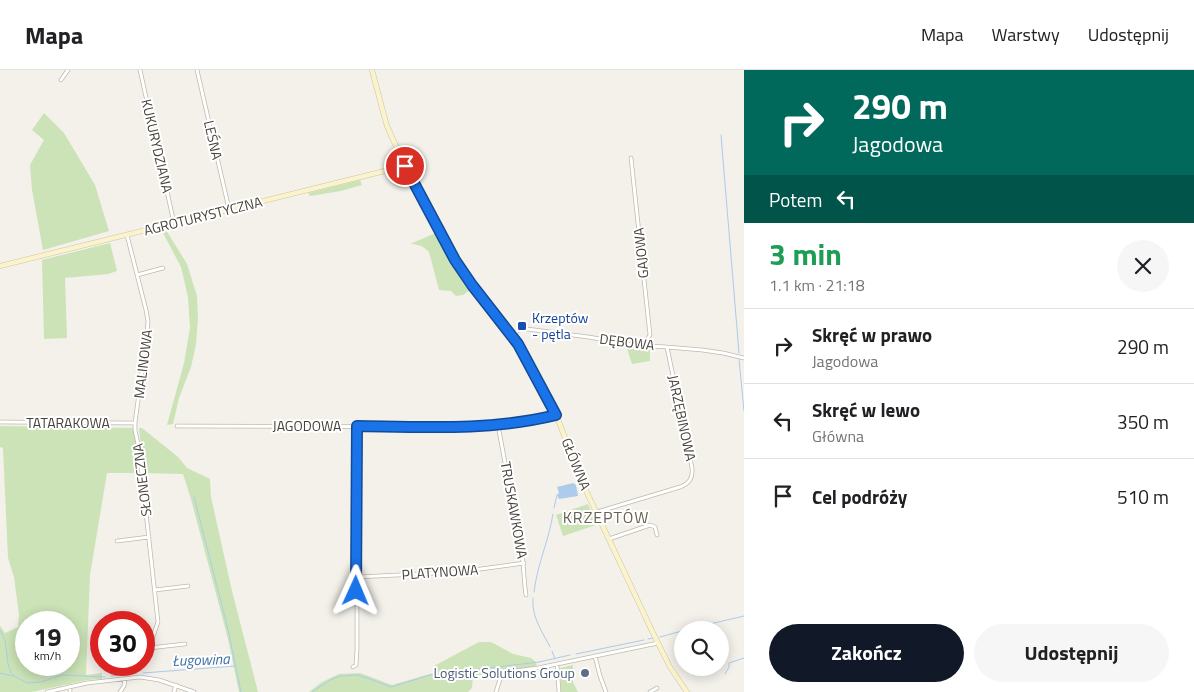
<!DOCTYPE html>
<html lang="pl">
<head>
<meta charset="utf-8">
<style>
  :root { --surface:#fff; --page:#f6f6f6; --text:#202124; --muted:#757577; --line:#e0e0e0; --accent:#111827 }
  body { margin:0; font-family:"Titillium Web",sans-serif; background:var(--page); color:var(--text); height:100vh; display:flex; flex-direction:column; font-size:19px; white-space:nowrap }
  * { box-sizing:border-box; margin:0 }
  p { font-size:16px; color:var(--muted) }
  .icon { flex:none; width:28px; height:28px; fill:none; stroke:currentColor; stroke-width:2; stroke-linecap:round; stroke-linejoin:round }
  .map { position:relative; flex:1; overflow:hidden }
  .drawer { display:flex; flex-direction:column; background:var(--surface); width:450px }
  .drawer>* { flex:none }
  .top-card { background:#00695c; color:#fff; overflow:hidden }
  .controls { position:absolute; left:674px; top:551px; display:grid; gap:10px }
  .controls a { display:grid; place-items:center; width:55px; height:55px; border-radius:50%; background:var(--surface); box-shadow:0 2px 12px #0003; font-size:25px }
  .speed { position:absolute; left:15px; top:541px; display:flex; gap:10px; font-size:25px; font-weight:700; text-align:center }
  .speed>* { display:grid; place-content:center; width:65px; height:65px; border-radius:50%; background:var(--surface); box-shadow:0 2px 12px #0003; line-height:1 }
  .speed small { font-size:12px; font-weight:400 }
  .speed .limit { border:8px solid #d22; background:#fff; color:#111 }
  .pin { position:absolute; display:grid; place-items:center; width:42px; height:42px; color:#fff; margin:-21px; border:2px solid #fff; border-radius:50%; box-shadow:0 1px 5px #0007 }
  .me { position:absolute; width:55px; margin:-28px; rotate:1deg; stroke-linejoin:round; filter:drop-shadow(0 0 4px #0008) }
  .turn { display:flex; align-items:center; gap:18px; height:105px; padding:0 25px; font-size:22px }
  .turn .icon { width:65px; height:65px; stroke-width:2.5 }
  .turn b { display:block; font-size:35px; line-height:42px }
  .then { display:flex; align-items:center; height:48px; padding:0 25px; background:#0003; gap:10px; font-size:19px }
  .round { display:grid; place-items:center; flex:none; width:52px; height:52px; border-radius:26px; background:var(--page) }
  .head { display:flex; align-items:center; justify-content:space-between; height:85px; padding:0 25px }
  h1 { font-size:30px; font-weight:700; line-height:38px; color:#1e9e55 }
  .action { display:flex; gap:10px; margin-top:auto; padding:10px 25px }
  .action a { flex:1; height:58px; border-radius:30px; background:var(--accent); color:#fff; font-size:20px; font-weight:700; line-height:58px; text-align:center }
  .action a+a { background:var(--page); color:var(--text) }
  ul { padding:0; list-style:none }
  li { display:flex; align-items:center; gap:15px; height:75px; padding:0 25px; border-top:1px solid var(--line) }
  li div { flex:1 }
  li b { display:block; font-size:19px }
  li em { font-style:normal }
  header { display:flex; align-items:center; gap:30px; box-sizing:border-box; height:70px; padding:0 25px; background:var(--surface); border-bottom:1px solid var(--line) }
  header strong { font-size:24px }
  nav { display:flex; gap:28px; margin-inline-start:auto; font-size:18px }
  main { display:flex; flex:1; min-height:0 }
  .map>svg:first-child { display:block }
</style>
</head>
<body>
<header>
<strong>Mapa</strong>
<nav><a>Mapa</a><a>Warstwy</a><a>Udostępnij</a></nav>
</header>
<main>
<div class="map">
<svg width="744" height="622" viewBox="0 0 744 622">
  <rect width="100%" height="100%" fill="#f3f1ea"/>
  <!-- green -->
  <path fill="#cbe3b7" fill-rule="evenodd" d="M44,43L64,63L95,115L109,161L43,180L32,120L30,95L44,70L32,60Z
    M360,110L362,115L341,121L310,126L308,123Z
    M166,160L187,194L197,226L198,247L196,274L191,297L179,328L173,354L167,355L184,293L190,258L188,227L181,197L162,161Z
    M436,163L464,212L470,220L463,225L456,226L451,221L439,220L429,182C423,176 419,174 410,174Z
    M110,173L117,201L108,204L65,208L67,268L44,269L42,190Z
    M650,278V291L632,294L627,279Z
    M0,356L133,358L136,371L139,403H107L90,505L86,605L102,603V609L87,610L32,622H0V556L5,563L18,557L19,545L14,507L8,488L3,378L0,377ZM26,552H69V595H26Z
    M139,358H142L178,387L187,398L210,409L211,427L232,521L258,622H239L228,569L191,429L183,404L144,403Z
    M588,434L596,455L563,466L556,445Z
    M479,572H491L513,584L531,588L535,591L537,595L534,597L508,600L501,602L492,601L491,604L473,606L472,618L468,622H309L322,612L339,604L360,603L392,615L433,603L434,596Z
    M573,595V612L578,622H561L560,598Z"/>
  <!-- water -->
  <path fill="#adcbea" d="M573,413L576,415L578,426L559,429L557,425L559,423L557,417Z"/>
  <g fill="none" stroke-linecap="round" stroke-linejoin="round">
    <!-- stream -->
    <path stroke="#adcbea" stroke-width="1" d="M721,65L739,283
      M739,289L744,341
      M194,427L227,555L241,622
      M554,438L557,425
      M534,522C537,495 549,470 553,444
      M533,528C531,546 542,561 550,577
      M0,560L5,570L8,594L11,603L14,606L27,613L41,612L62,605L105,607
      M684,560L744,546
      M660,567L682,561
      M648,569L653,568
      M552,581L555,589
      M576,584L644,570
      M0,603L13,606
      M143,603L235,596
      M725,604L729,597V593L744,588
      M111,606L137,603
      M312,622L332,609L341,606L357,605L370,609L391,617L430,605L539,592L570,585"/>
    <!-- street casing -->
    <g stroke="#bebaad" stroke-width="4.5">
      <path id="street" d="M140,0L174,153
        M197,0L229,139
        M61,10L68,0
        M631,88L650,265L643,276
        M127,165L146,240L148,251L147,263L135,353V360L139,379L158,552L148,581
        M137,205L163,198
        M511,266L519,260L527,259L588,267L613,271L631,275L667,277L702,280L723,283L744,288
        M0,352L135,353
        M498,355L522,485C524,499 524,512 526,525
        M177,356L457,357L503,355L557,345
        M597,442L680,417C690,413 693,408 692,398L667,277
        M609,469L650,455L655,457L657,465
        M117,471L149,467
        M357,507L459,502L524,493
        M155,520L188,516
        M149,578L185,574
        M595,586L600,606L606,622
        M557,594L559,622
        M353,597L356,595L357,579V356
        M47,622L87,613L140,607L159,610L194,622
        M70,622V616
        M120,622L124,616L125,609
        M174,622L176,615
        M496,622L501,606L506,602L538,598L658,573
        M650,622L657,618"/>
    </g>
    <!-- secondary casing -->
    <g stroke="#cec69e" stroke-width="5.5">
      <path id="secondary" d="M372,0L382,38L387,56L405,96L455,190L472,215L518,275L554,339L582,412L653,563L670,597L687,622
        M0,196L405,96"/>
    </g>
    <!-- street -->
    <use href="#street" stroke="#fff" stroke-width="3"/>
    <!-- secondary -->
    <use href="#secondary" stroke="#faf3ce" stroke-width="4.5"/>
  </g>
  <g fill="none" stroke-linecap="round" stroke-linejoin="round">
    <!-- route casing -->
    <g stroke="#114b97" stroke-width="12">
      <path id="route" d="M356,521L357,356C424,357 491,361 556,345L518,274L472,215L455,190L405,96"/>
    </g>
    <!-- route -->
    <use href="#route" stroke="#1a73e8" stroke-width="9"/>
  </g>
  <!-- markers -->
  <rect fill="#1a4fb4" stroke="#fff" stroke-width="2" x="517" y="251" width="10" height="10" rx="2.5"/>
  <circle fill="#5c6f8a" stroke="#fff" stroke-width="2" cx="585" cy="603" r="5"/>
  <g text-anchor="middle" stroke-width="4" stroke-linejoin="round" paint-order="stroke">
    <!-- street labels -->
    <g font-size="14" fill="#474239" stroke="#fff">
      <text transform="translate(213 70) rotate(77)" y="5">LEŚNA</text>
      <text transform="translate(157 76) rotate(77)" y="5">KUKURYDZIANA</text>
      <text transform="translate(203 146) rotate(-14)" y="5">AGROTURYSTYCZNA</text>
      <text transform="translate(641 183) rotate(-96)" y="5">GAJOWA</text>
      <text transform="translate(627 272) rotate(7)" y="5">DĘBOWA</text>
      <text transform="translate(143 294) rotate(-83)" y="5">MALINOWA</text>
      <text transform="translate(682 348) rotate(78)" y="5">JARZĘBINOWA</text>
      <text x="68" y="358">TATARAKOWA</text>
      <text x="307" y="361">JAGODOWA</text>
      <text transform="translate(576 394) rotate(68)" y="5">GŁÓWNA</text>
      <text transform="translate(142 410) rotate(-97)" y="5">SŁONECZNA</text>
      <text transform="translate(514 440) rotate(80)" y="5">TRUSKAWKOWA</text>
      <text transform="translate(440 502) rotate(-4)" y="5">PLATYNOWA</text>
    </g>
    <!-- transit labels -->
    <g font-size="14" fill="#164399" stroke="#fff" text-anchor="start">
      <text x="532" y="253">Krzeptów<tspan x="532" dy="16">- pętla</tspan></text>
    </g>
    <!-- service labels -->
    <g font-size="14" fill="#4e5e75" stroke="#fff" text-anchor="end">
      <text x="575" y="608">Logistic Solutions Group</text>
    </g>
    <!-- water labels -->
    <g font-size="15" font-style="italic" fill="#3c70a9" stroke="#fff">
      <text transform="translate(201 590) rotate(-2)" y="5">Ługowina</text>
    </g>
    <!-- quarter labels -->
    <g font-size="16" letter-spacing="1" fill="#686151" stroke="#fff">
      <text x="606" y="453">KRZEPTÓW</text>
    </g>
  </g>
</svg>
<div class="controls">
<a><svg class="icon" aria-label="search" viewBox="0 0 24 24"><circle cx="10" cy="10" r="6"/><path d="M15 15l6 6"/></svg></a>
</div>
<div class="speed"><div>19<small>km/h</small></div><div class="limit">30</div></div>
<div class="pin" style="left:405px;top:96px;background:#d93025"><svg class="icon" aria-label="arrive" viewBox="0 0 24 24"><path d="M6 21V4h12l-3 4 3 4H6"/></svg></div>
<svg class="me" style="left:356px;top:521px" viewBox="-20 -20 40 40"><path d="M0-17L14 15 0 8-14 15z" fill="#1a73e8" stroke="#fff" stroke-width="4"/></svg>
</div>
<section class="drawer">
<div class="top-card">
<div class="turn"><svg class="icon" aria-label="right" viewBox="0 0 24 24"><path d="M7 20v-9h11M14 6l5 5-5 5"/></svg><div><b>290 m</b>Jagodowa</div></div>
<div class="then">Potem<svg class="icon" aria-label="left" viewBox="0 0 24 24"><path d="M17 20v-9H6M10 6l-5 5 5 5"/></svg></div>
</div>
<div class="head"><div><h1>3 min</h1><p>1.1 km · 21:18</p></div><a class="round"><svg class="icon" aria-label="close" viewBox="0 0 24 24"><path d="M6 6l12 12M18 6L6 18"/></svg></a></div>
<ul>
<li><svg class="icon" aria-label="right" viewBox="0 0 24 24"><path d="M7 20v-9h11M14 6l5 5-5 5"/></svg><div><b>Skręć w prawo</b><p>Jagodowa</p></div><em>290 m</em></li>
<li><svg class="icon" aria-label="left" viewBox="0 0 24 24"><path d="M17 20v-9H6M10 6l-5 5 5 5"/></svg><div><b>Skręć w lewo</b><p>Główna</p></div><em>350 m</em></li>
<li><svg class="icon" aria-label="arrive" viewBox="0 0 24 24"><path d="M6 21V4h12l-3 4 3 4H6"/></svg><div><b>Cel podróży</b></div><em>510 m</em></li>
</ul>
<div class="action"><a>Zakończ</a><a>Udostępnij</a></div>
</section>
</main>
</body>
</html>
